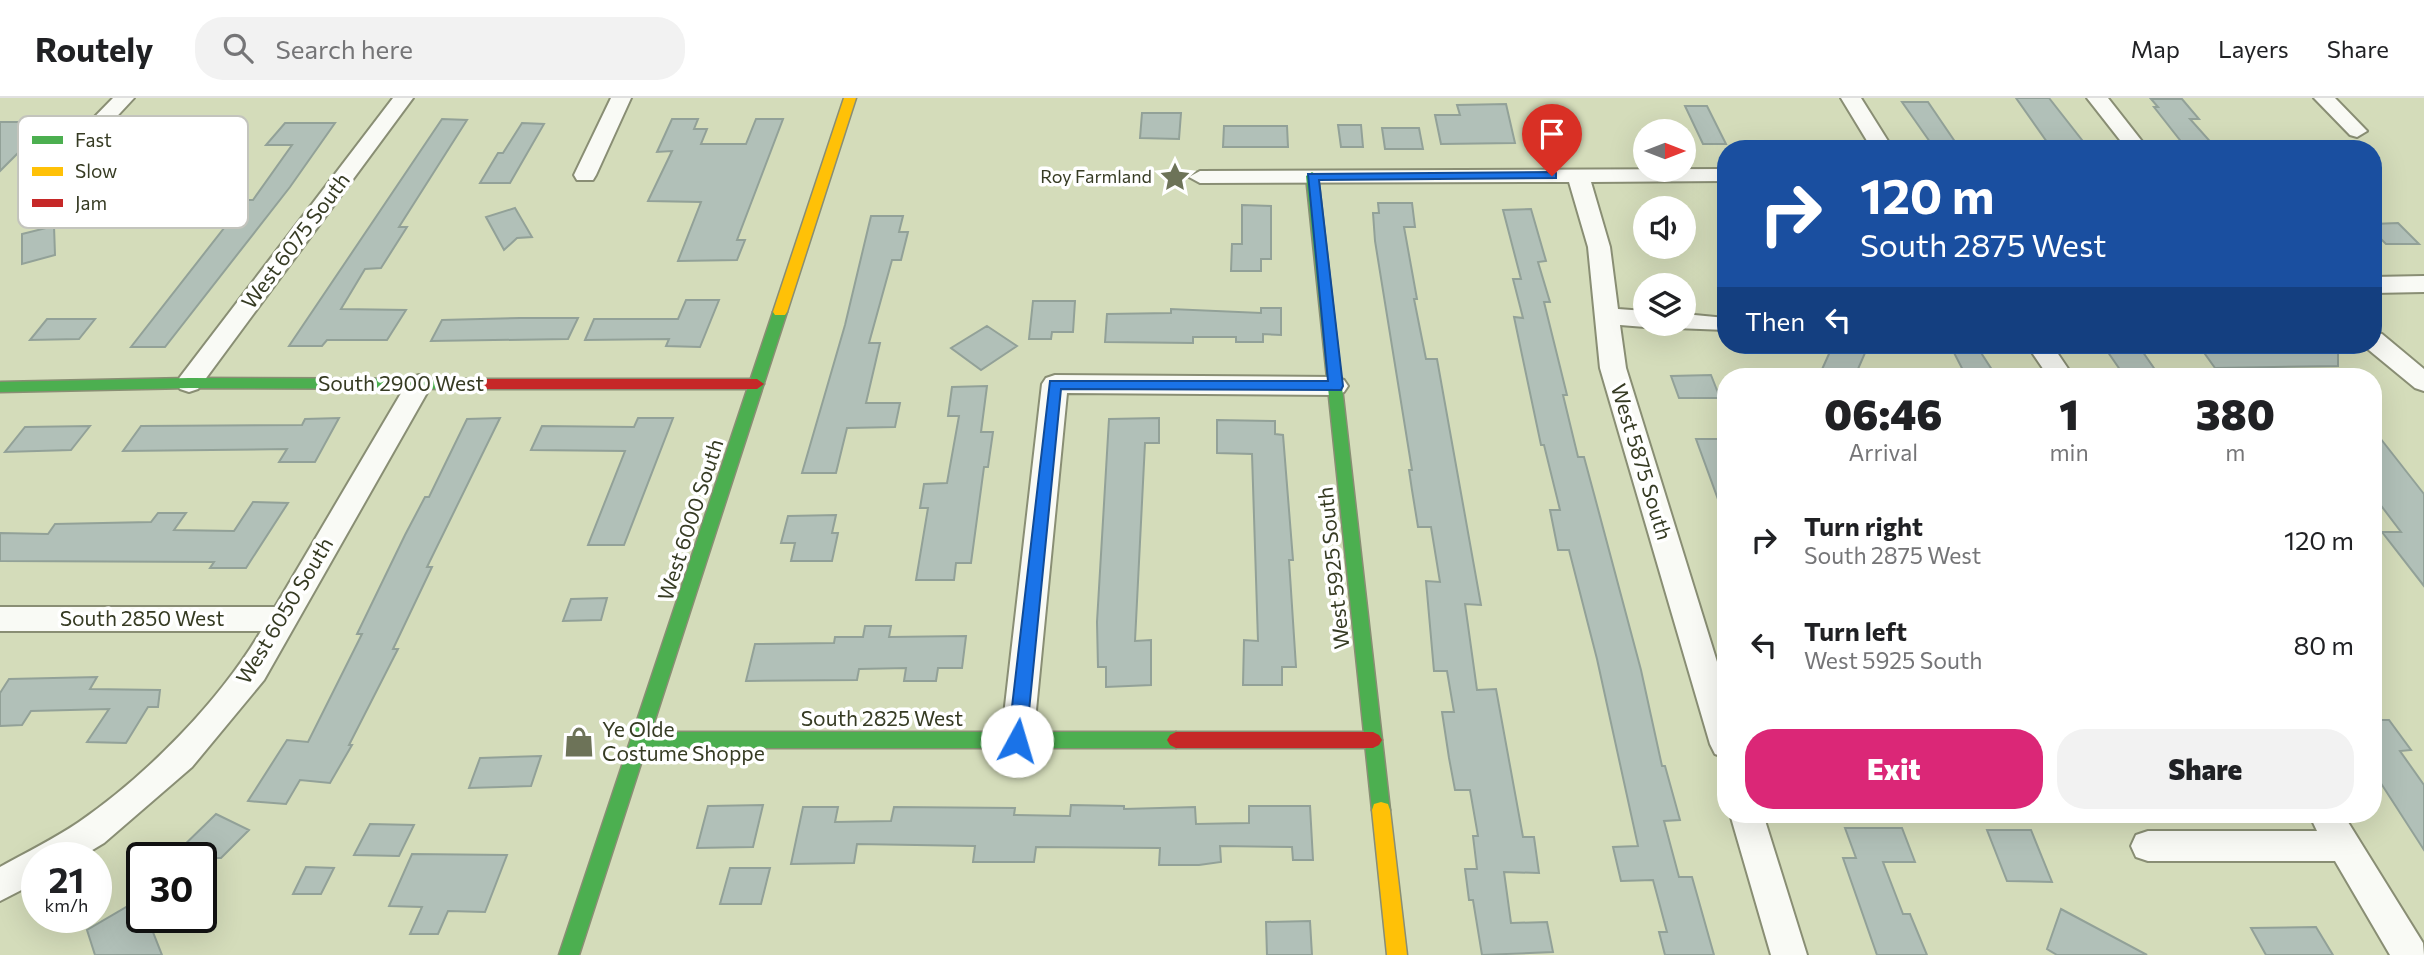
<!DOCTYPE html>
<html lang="en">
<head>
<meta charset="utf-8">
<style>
  :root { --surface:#fff; --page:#f2f2f2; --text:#202124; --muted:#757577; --line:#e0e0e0; --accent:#db2777 }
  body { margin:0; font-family:Commissioner,sans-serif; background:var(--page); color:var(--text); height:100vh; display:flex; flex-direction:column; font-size:26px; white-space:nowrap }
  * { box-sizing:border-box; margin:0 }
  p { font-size:23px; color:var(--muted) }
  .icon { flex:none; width:38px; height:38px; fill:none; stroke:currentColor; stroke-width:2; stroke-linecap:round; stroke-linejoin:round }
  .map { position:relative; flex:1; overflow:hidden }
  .side { position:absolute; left:1717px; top:270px; width:665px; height:455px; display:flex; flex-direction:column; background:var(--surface); border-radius:28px; box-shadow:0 7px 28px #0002 }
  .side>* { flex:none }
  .hud { position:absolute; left:1717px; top:42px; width:665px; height:214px; border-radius:28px; box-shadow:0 7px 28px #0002; background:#1a4fa0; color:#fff; overflow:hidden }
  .needle { width:46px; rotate:90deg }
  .tools { position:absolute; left:1633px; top:21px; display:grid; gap:14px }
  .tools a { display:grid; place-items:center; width:63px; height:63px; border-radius:50%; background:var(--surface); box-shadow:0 7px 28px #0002; font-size:35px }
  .speed { position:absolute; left:21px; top:744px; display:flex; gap:14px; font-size:35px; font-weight:700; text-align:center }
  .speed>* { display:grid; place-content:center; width:91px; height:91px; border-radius:50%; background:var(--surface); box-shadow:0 7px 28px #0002; line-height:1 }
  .speed small { font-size:18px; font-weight:400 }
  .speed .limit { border:4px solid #111; border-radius:10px; background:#fff; color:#111 }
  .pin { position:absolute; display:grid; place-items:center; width:60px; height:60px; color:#fff; margin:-72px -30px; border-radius:50% 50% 50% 0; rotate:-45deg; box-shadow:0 0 7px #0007 }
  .pin .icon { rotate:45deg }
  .me { position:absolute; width:77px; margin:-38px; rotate:6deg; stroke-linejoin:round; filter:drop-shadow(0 0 5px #0008) }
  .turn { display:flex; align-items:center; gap:24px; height:147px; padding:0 28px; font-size:32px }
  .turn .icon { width:91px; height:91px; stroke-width:2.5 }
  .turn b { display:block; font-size:49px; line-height:60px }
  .then { display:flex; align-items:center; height:66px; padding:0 28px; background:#0003; gap:14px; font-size:26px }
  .eta { display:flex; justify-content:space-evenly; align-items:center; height:119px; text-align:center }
  .eta b { font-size:42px; font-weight:800; line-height:49px }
  .action { display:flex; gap:14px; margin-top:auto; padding:14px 28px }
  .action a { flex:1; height:80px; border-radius:28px; background:var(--accent); color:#fff; font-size:28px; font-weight:800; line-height:80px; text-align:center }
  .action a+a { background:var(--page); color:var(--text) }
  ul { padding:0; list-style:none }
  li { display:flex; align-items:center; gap:21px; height:105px; padding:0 28px }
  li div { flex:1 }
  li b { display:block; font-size:26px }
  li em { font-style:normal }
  header { display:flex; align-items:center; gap:42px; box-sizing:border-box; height:98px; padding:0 35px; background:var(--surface); border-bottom:2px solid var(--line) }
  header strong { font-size:33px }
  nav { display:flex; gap:38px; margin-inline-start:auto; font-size:24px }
  .search { width:490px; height:63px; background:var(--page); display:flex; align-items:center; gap:18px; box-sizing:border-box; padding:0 24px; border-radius:28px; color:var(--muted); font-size:26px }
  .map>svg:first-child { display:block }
</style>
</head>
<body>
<header>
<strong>Routely</strong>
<div class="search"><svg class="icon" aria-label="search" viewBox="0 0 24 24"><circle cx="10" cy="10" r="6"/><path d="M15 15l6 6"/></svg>Search here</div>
<nav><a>Map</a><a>Layers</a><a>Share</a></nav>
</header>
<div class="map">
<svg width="2424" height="857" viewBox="0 0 2424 857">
  <rect width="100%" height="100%" fill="#d4dcba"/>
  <!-- building -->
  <path fill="#b1c0b8" stroke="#92a198" stroke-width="2" d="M2016,0H2049L2089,51H2052Z
    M2151,1H2182L2199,21H2190L2216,50L2187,51L2154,9H2158Z
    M1902,4H1928L1960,51H1935Z
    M1506,6L1515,45L1441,46L1435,17H1460L1457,7Z
    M1685,8H1707L1726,46H1703Z
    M1142,15H1181L1179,41L1140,40Z
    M442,21L467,22L399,129H407L381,170L365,171L341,211L406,212L387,242H327L322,248H289Z
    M672,21H698L694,31H707L701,46H746L756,21H783L737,142H745L737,162L678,163L701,104L648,103L672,53L657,54Z
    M0,24H49L0,73Z
    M285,25H335L290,89L165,249H131L246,102H253L292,47H266Z
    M522,25L544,26L510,85H480L498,55H503Z
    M1338,27H1361L1363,49H1341Z
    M1224,28H1287L1288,49H1223Z
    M1382,30H1419L1423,51H1385Z
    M1378,105H1412L1415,129H1404L1417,201H1414L1426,261H1437L1481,507L1465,506L1477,592L1496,591L1523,739H1534L1539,775L1504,774L1511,825L1547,824L1553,854L1482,857L1473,802H1469L1465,771H1477L1473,738H1478L1470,692H1455L1449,660L1442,614H1454L1447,573H1434L1426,483L1440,484L1431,429H1418L1412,392L1409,372H1412L1375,143L1373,115H1379Z
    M1242,107L1271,108V161H1261V173H1231L1232,146H1242Z
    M515,110L532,139L517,140L504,152L486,119Z
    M1531,111L1546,163L1538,164L1550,204H1544L1567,297H1563L1578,359H1584L1594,396L1641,572L1662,668H1665L1680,722L1664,723L1679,779H1692L1714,857H1665L1659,834H1667L1653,782L1621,783L1613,749L1638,748L1597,561L1569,452H1558L1550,412H1560L1544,347H1541L1514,219L1523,220L1513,181H1521L1503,112Z
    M871,118H903L899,134H908L901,162H892L869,245H880L866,305H900L895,329L847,330L836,375H802L845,227Z
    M2398,125L2419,146H2386L2373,133V126Z
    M54,128L55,157L22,166V136Z
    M686,202H719L700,249L666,248L669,241L585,242L594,221H678Z
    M1033,203H1075L1073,234H1052L1051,241H1029Z
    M1261,210H1281V237L1263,236V244H1236V239H1193V245L1105,244L1107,216L1171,215V211L1261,215Z
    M520,220H578L568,241L431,243L442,222Z
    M47,221H95L79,241L30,242Z
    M987,228L1017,248L981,272L951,250Z
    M1833,247L1865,255L1855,278H1819Z
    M1950,247H1976L1996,278H1966Z
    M2103,247H2138L2158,276H2123Z
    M2282,247H2314L2318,251L2338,252V268L2215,270L2200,249L2285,251Z
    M1711,277L1720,300H1679L1671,278Z
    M987,288L981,334H993L988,369H984L971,465H956L954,482H916L928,410H920L924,386L947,385L959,318H948L952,289Z
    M339,320L315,364H279L287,351L123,353L141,328L302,327L305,321Z
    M500,320L427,469H432L393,551H398L349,647H352L330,685L300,682L286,706L248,703L287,642L308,644L362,536H357L405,437L425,399H429L467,321Z
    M638,320H673L624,447H588L625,353L531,352L542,328L634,329Z
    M1159,320V345H1145L1135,543L1151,542V587L1106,589V569H1098L1097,524L1109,321Z
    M1217,322L1275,323V336L1283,337L1293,462H1289L1296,569H1282V587H1243L1244,542L1258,543L1252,356L1217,355Z
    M90,328L71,352L5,354L25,329Z
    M2373,331L2424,396V488L2382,434H2401L2373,397Z
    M1696,341H1726V414L1723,415Z
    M253,404L288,405L246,470H210L214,464L0,463V435L48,436L55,426L151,424L158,415H186L174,432L234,433Z
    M836,417L832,435H838L832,463H791L795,445H781L788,418Z
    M607,500L601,522L563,523L571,501Z
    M865,528H891L889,539L966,538L962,570H938L936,583H904L906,570L859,571L857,582L746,583L755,546L834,545L835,539H863Z
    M97,579L90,591L160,592L158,609H148L126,645L87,644L109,611L31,613L22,627L0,628V595L9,581Z
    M2373,614L2379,622H2389L2411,652L2400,653L2424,687V752L2373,673Z
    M541,658L531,688L469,690L480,660Z
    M763,707L753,749L697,750L708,708Z
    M1071,707L1124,708V711L1195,709L1196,726L1249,725V708H1310L1313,762H1293L1292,749L1220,748L1221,764L1199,767H1159L1160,750L1036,749L1034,764H973L975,748L857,746L854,765L791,766L803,709H838L835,724L891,723L894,709L1015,710L1014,717L1070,718Z
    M216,716L249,732L221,760H171Z
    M370,726L414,727L399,758L354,757Z
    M1845,730H1902L1915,764H1883L1903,816H1910L1927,857H1877L1843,760H1856Z
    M1987,732H2031L2052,784L2007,783Z
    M412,756L507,757L485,814L448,813L438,836H410L422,809L389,808Z
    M306,769L334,770L321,796H293Z
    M730,770H770L761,806H720Z
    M140,801L142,819H147L162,857H95L87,832Z
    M2061,811L2147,857H2057L2047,851Z
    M1310,823L1312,857H1267L1266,824Z
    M2316,829L2333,857H2266L2251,830Z"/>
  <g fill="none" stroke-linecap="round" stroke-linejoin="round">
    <!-- street casing -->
    <g stroke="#898e74" stroke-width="4">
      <path id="street" d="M113,0H134L42,99H26L23,94L26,89Z
        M393,0H413L198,291L189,294L180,291L176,285L180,279Z
        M611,0H631L596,77L593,82H577L574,77Z
        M1841,0H1861L1893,51H1872Z
        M2087,0H2108L2148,51H2127Z
        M2314,0H2335L2367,33L2357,39L2350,37Z
        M1726,71V83L1591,84L1610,149L1618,211L1645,213V226H1654L1645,229L1620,227L1626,270L1726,593V660L1715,656L1710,646L1600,270L1588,149L1569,84L1200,85L1189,79L1200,73Z
        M2424,178V194L2373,195V179Z
        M1684,216L1726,220V232L1675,230L1673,226H1684Z
        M2373,234L2382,236L2424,271V293L2415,290L2364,248L2373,247Z
        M2027,247H2052L2073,278H2048Z
        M419,277L428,280L432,286L264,582L192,669L104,745L79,760H37V784L0,803V769C27,754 54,741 79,724C147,677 219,604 261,533H0V509H275L410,280Z
        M1055,277L1335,279L1344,282L1348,288L1344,294L1335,297L1067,295L1033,643L1028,653L1017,657L1006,653L1001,643L1042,286L1046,280Z
        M1730,716H1763L1807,857H1771Z
        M2309,716H2343L2423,845L2424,857H2390L2335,763H2148L2136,759L2131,748L2136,737L2148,733H2317Z"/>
    </g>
    <!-- fast casing -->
    <g stroke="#898e74" stroke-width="3">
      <path id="fast" d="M1312,74L1318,78L1390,712L1388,718L1381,720L1374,718L1372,712L1306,78Z
        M780,210L787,214L651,634H1176L1182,637L1185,642L1182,647L1176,650H646L579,857H559L773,214Z
        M189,280L482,281L489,286L482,291L189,290L0,294V284Z"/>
    </g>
    <!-- slow casing -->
    <g stroke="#898e74" stroke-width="3">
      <path id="slow" d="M844,0H856L787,214L785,217H775L773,214Z
        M1381,704L1388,706L1390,712L1407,857H1387L1372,712L1374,706Z"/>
    </g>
    <!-- jam casing -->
    <g stroke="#898e74" stroke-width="3">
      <path id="jam" d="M482,281H757L764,286L757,291H482L475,286Z
        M1176,634H1373L1379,637L1382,642L1379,647L1373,650H1176L1170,647L1167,642L1170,637Z"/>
    </g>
    <!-- street -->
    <use href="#street" fill="#f9faf5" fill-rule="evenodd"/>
    <!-- fast -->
    <use href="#fast" fill="#4caf50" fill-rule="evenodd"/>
    <!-- slow -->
    <use href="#slow" fill="#ffc107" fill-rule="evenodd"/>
    <!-- jam -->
    <use href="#jam" fill="#c62828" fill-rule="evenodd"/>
  </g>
  <!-- route -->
  <path fill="#1a73e8" stroke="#114b97" stroke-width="2" d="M1552,74L1556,75V80L1319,82L1343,288L1341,292L1061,291L1026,643L1023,648H1010L1008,643L1050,283H1328L1308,76Z"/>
  <!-- icons -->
  <defs>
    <g id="sight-bare" transform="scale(2.415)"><path d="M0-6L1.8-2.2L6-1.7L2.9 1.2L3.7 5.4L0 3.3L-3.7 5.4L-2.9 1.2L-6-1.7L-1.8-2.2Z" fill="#6d7358" stroke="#fff" stroke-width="2.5" paint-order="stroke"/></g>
    <g id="shop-bare" transform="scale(2.415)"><path d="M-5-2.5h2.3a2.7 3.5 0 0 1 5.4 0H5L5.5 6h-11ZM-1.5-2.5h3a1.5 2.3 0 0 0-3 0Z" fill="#6d7358" stroke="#fff" stroke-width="2.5" paint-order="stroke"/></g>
  </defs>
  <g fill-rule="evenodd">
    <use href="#sight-bare" x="1175" y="79"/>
    <use href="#shop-bare" x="579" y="644"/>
  </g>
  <g text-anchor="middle" stroke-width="7" stroke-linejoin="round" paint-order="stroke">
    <!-- far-poi labels -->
    <g font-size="18" fill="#363b23" stroke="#fff" text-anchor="end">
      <text x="1152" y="85">Roy Farmland</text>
    </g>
    <!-- street labels -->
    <g font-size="21" fill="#363b23" stroke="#fff">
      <text transform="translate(296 143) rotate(-53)" y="7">West 6075 South</text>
      <text x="401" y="293">South 2900 West</text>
      <text transform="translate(1641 364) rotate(73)" y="7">West 5875 South</text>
      <text transform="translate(691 422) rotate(-72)" y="7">West 6000 South</text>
      <text transform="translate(1334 470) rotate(-96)" y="7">West 5925 South</text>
      <text transform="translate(285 513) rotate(-59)" y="7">West 6050 South</text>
      <text x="142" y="528">South 2850 West</text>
      <text x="882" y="628">South 2825 West</text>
    </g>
    <!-- poi labels -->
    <g font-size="21" fill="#363b23" stroke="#fff" text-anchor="start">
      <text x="602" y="639">Ye Olde<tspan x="602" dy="24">Costume Shoppe</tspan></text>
    </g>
  </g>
  <!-- legend -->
  <rect x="18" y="18" width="230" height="112" rx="10" fill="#fff" stroke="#c3c4bd" stroke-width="2"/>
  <rect x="32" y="38" width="31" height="8" fill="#4caf50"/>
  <rect x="32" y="69" width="31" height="9" fill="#ffc107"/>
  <rect x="32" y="101" width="31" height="8" fill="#c62828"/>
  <g font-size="19" fill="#363b23">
    <text x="75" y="49">Fast</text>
    <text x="75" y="80">Slow</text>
    <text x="75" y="112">Jam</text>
  </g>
</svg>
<div class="tools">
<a><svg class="needle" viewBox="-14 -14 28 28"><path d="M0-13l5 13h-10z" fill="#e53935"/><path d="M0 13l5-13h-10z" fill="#757577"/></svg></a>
<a><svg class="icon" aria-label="sound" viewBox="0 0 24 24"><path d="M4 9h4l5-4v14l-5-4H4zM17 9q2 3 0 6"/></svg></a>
<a><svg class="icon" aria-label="layers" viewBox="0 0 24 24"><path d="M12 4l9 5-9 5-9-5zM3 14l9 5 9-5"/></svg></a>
</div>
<div class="speed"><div>21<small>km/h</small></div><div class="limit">30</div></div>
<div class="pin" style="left:1552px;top:78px;background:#d93025"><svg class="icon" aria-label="arrive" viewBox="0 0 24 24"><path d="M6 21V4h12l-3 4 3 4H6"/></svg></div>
<svg class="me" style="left:1017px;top:643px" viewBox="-20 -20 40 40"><circle r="19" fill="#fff"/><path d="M0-13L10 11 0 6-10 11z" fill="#1a73e8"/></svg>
<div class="hud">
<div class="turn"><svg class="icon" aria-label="right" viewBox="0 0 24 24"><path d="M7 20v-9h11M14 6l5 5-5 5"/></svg><div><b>120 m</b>South 2875 West</div></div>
<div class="then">Then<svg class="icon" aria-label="left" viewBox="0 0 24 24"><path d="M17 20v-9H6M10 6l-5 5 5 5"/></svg></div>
</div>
<section class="side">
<div class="eta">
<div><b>06:46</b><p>Arrival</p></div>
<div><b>1</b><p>min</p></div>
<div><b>380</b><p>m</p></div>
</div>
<ul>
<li><svg class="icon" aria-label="right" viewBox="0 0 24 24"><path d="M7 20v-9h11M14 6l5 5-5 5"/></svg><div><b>Turn right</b><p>South 2875 West</p></div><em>120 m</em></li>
<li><svg class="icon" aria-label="left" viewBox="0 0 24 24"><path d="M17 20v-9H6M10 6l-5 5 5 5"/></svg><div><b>Turn left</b><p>West 5925 South</p></div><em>80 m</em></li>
</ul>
<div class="action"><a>Exit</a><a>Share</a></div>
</section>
</div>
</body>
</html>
